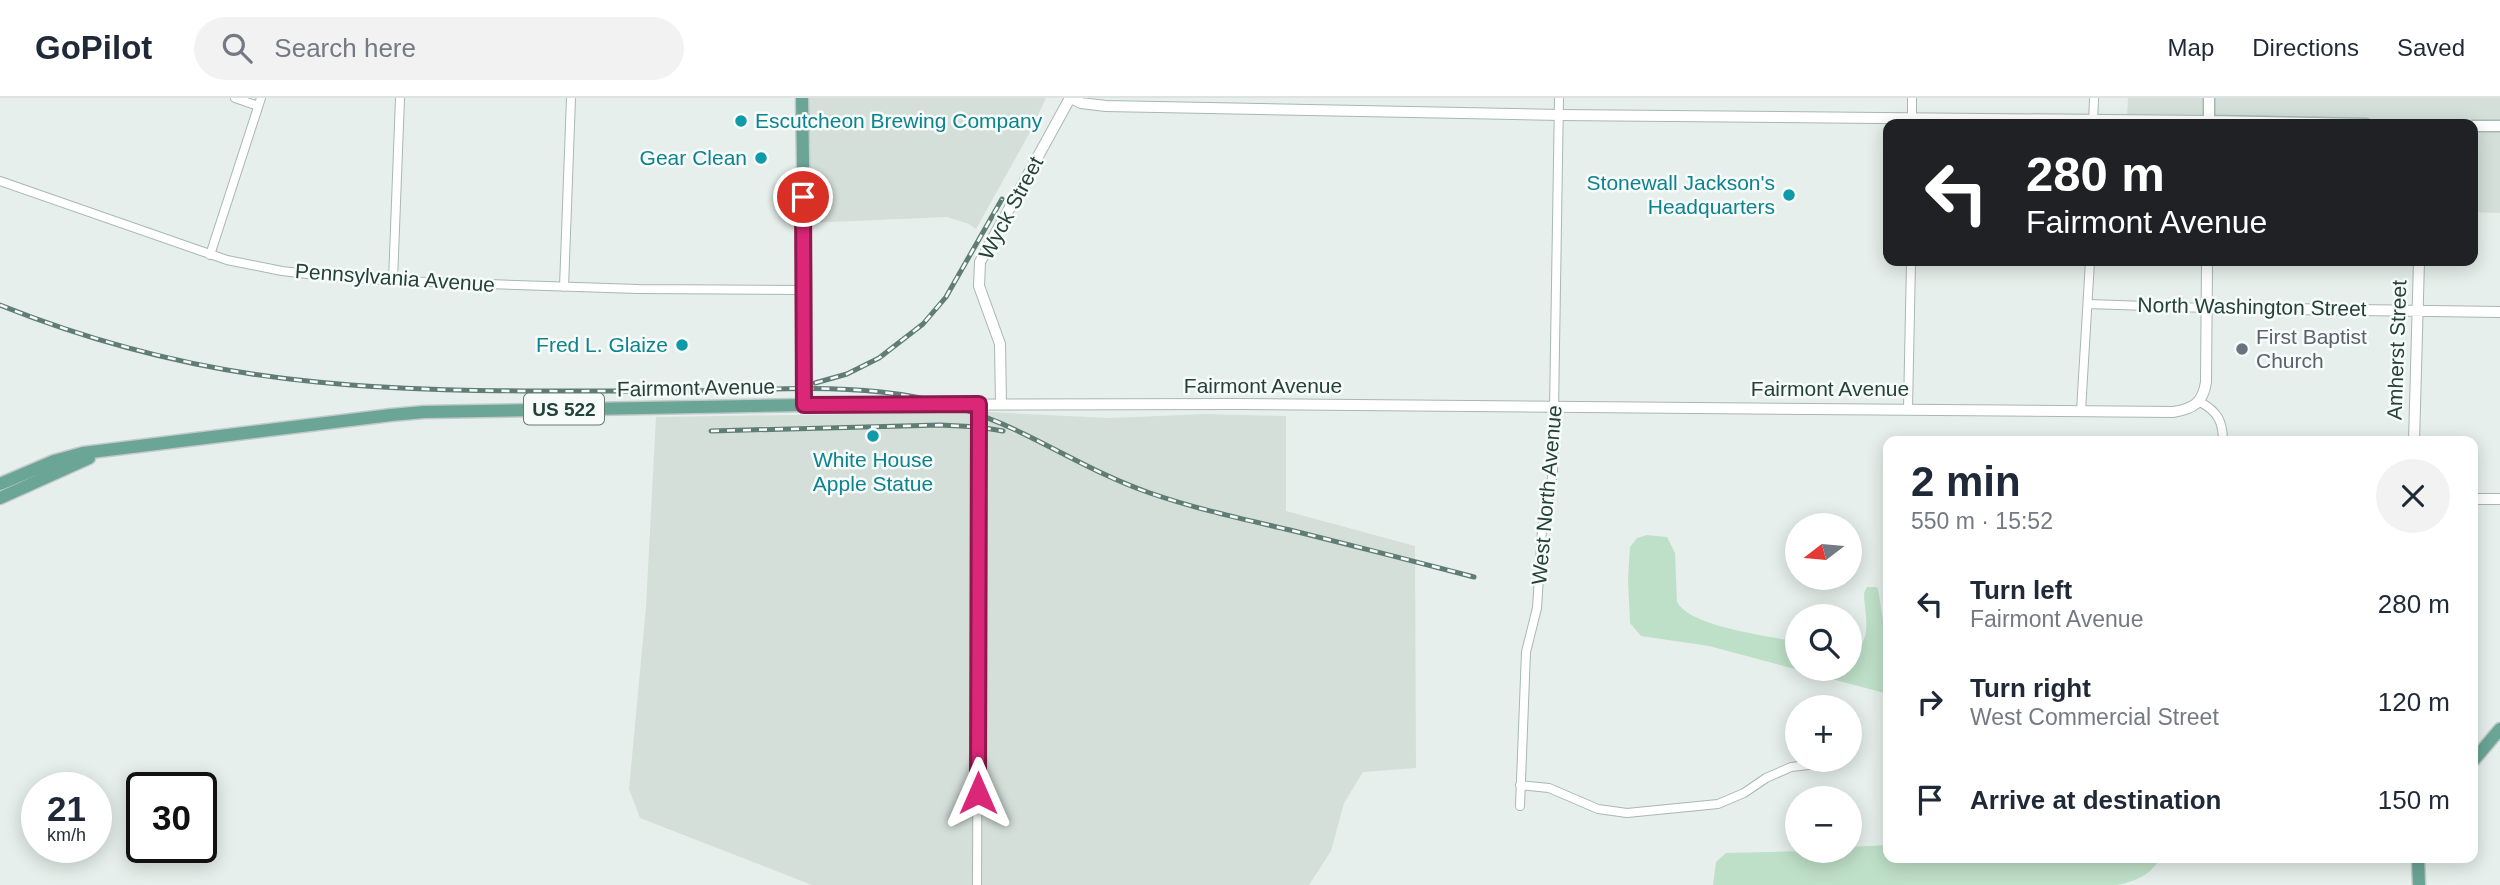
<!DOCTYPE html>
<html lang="en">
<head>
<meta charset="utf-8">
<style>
  :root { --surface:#fff; --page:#f2f2f3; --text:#1f2937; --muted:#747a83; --line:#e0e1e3 }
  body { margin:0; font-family:Arial,sans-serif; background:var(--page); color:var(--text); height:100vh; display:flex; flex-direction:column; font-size:26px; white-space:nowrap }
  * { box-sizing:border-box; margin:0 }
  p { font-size:23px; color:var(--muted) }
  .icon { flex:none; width:38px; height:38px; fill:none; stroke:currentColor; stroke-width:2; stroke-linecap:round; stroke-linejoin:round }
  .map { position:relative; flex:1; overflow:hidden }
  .details { position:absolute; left:1883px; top:338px; width:595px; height:427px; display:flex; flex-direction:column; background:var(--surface); border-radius:14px; box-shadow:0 4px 18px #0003 }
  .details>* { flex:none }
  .banner { position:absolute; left:1883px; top:21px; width:595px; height:147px; border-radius:14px; box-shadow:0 4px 18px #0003; background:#202124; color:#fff; overflow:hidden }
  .needle { width:46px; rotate:254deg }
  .buttons { position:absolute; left:1785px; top:415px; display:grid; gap:14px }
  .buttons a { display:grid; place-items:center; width:77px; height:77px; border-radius:50%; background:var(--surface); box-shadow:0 4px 18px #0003; font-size:35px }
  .speed { position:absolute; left:21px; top:674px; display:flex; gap:14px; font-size:35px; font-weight:700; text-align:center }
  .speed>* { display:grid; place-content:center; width:91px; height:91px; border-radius:50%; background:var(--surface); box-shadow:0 4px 18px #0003; line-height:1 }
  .speed small { font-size:18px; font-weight:400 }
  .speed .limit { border:4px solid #111; border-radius:10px; background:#fff; color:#111 }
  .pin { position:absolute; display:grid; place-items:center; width:60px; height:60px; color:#fff; margin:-30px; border:4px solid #fff; border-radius:50%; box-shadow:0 2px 7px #0007 }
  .me { position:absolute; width:77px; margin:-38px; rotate:0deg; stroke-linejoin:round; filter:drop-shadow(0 0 5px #0008) }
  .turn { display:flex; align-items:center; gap:24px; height:147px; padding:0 28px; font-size:32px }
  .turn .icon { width:91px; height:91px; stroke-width:2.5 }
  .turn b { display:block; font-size:49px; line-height:60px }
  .round { display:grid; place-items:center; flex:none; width:74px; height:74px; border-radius:37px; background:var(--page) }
  .overview { display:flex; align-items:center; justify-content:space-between; height:119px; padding:0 28px }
  h1 { font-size:42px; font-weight:600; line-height:52px }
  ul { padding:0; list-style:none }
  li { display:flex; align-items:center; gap:21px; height:98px; padding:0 28px }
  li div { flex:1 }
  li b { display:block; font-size:26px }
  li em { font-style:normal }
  header { display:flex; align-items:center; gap:42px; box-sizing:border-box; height:98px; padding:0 35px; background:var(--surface); border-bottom:2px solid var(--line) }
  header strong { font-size:33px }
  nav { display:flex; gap:38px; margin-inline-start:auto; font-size:24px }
  .search { width:490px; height:63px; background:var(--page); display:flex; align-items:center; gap:18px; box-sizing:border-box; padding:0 24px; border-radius:38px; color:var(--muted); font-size:26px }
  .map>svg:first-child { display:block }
</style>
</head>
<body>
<header>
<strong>GoPilot</strong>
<div class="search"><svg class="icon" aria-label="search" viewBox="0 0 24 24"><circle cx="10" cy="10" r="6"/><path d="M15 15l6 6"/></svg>Search here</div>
<nav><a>Map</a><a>Directions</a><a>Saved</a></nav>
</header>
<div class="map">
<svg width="2500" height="787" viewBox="0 0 2500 787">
  <rect width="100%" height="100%" fill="#e6efeb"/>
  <!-- built -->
  <path fill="#d4dfda" d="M806,0H1046L1029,36L976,131L969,126L947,119L807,125Z
    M2128,0H2500V115L2473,114V26H2214L2127,19Z
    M988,314L1110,320L1206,316L1286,318V413L1415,448L1416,670L1363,674L1344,705L1331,753L1309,787H812L640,720L629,691L646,509L656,319Z"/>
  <!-- green -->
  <path fill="#bfe0c8" d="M1647,437L1667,439L1675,455L1677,504C1690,529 1770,538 1797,544V570H1850V553C1875,546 1864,515 1864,495L1867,489H1876L1878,491L1883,523L1888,528V596L1709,548L1641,538L1630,525L1628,481L1630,449L1637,440Z
    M1888,747V760H2160C2151,777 2136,783 2117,787H1713L1716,764L1726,755L1850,752V749Z"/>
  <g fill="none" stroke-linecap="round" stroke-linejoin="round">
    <!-- minor casing -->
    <g stroke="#a8b8b2" stroke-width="10">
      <path id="minor" d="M235,0L258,8
        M1912,26V0
        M2093,26L2094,0
        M0,83L227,162L282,173L332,179L399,183L638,191L805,192
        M210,157L261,0
        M393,183L400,0
        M564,189L571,0
        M2088,206L2207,210
        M2200,304C2217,313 2223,323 2223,343
        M1908,311L1911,163
        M2081,313L2090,163
        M1520,687L1549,690L1598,711L1627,715L1718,706L1744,695L1766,680L1791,669L1834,664
        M1520,708L1526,554L1537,510L1542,432L1553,375L1559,0
        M977,787L979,306"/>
    </g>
    <!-- tertiary casing -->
    <g stroke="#a8b8b2" stroke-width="12">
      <path id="tertiary" d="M1071,0L1081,5L1106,8L1559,17L2209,23V26
        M2207,210L2500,214
        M1001,306L1000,246L979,188L980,164L1070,0
        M804,307L1236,306L2173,314C2193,311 2203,305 2206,284L2207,163
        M2414,343L2419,163
        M2473,401H2500"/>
    </g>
    <!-- secondary casing -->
    <g stroke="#a4bbb3" stroke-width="13">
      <path id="secondary" d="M2209,0V23L2366,26
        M2473,28H2500"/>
    </g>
    <!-- primary casing -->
    <g stroke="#c2cac8" stroke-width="15">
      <path id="primary" d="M0,386L54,363L83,355L391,317L424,314L804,307L805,192L802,0
        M0,400L89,360
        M2473,663L2500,631
        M2418,760L2419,787"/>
    </g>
    <!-- minor -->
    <use href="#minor" stroke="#fff" stroke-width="8"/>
    <!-- tertiary -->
    <use href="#tertiary" stroke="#fff" stroke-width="10"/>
    <!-- secondary -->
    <use href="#secondary" stroke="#fff" stroke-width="10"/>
    <!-- primary -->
    <use href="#primary" stroke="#6aa596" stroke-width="12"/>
    <!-- rail casing -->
    <g stroke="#5f7d75" stroke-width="5">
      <path id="rail" d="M0,207C100,247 210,274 317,284C431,295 546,293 660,293C733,294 808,286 881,294C931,299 980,314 1026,337C1067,357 1106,380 1150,395C1196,411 1243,421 1290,432C1351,447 1413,463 1474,479
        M815,285L847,276L879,260L923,226L946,199L1002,101
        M711,333L940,327L979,329L1003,333"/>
    </g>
    <!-- rail -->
    <use href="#rail" stroke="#f7fbf9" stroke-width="2.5" stroke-dasharray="8" stroke-linecap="butt"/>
  </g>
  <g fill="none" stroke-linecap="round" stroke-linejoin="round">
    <!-- route casing -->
    <g stroke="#8e194d" stroke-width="18">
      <path id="route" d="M803,99L804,307L979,306L978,695"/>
    </g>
    <!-- route -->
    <use href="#route" stroke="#db2777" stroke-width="12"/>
  </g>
  <!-- markers -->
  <g fill="#0f9aa8" stroke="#f7fbf9" stroke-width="2.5">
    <circle cx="741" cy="23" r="7"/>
    <circle cx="761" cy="60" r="7"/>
    <circle cx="1789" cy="97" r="7"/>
    <circle cx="682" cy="247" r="7"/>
    <circle cx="873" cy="338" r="7"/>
  </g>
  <circle fill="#6b7280" stroke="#f7fbf9" stroke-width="2.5" cx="2242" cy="251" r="7"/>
  <g text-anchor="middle" stroke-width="5" stroke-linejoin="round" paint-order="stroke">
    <!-- shield labels -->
    <rect fill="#f7fbf9" stroke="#637a73" stroke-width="2" x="524" y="295.5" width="80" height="31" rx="5"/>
    <g font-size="19" font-weight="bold" fill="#24423a">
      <text x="564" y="318">US 522</text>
    </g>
    <!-- culture labels -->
    <g font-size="21" fill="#0d838f" stroke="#f7fbf9" text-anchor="end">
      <text x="755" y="30" text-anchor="start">Escutcheon Brewing Company</text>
      <text x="747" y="67">Gear Clean</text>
      <text x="1775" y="92">Stonewall Jackson's<tspan x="1775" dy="24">Headquarters</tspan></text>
      <text x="668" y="254">Fred L. Glaize</text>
      <text x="873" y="369" text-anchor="middle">White House<tspan x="873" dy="24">Apple Statue</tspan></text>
    </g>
    <!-- street labels -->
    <g font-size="21" fill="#24423a" stroke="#f7fbf9">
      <text transform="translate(1011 110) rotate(-62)" y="7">Wyck Street</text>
      <text transform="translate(395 180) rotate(4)" y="7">Pennsylvania Avenue</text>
      <text transform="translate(2252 209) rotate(1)" y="7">North Washington Street</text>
      <text transform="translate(2397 252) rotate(-88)" y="7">Amherst Street</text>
      <text x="1263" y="295">Fairmont Avenue</text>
      <text transform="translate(696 290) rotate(-1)" y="7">Fairmont Avenue</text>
      <text x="1830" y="298">Fairmont Avenue</text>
      <text transform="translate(1547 397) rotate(-85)" y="7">West North Avenue</text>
    </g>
    <!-- worship labels -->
    <g font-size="21" fill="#5b616d" stroke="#f7fbf9" text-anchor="start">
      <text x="2256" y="246">First Baptist<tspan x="2256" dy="24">Church</tspan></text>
    </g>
  </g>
</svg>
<div class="buttons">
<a><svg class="needle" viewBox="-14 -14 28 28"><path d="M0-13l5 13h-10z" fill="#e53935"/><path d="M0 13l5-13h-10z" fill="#747a83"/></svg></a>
<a><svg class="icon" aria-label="search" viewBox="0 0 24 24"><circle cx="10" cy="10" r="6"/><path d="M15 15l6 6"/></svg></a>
<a>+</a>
<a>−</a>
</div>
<div class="speed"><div>21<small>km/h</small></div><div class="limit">30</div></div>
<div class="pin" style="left:803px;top:99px;background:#d93025"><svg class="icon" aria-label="arrive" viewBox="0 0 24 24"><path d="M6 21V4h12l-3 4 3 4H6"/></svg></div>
<svg class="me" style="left:978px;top:695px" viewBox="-20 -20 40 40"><path d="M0-17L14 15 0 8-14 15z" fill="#db2777" stroke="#fff" stroke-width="4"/></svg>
<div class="banner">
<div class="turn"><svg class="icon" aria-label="left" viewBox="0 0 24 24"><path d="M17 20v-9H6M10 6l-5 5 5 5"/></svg><div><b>280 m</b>Fairmont Avenue</div></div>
</div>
<section class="details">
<div class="overview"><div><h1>2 min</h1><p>550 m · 15:52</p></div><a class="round"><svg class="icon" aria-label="close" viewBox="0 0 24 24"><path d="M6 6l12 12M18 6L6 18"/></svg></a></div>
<ul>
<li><svg class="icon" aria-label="left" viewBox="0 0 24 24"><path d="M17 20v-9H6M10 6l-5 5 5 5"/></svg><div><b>Turn left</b><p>Fairmont Avenue</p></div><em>280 m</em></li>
<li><svg class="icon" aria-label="right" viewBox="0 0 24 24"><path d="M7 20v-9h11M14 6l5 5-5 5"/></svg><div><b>Turn right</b><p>West Commercial Street</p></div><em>120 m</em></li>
<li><svg class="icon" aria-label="arrive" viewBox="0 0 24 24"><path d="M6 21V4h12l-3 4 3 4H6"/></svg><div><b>Arrive at destination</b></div><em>150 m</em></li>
</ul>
</section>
</div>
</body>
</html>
